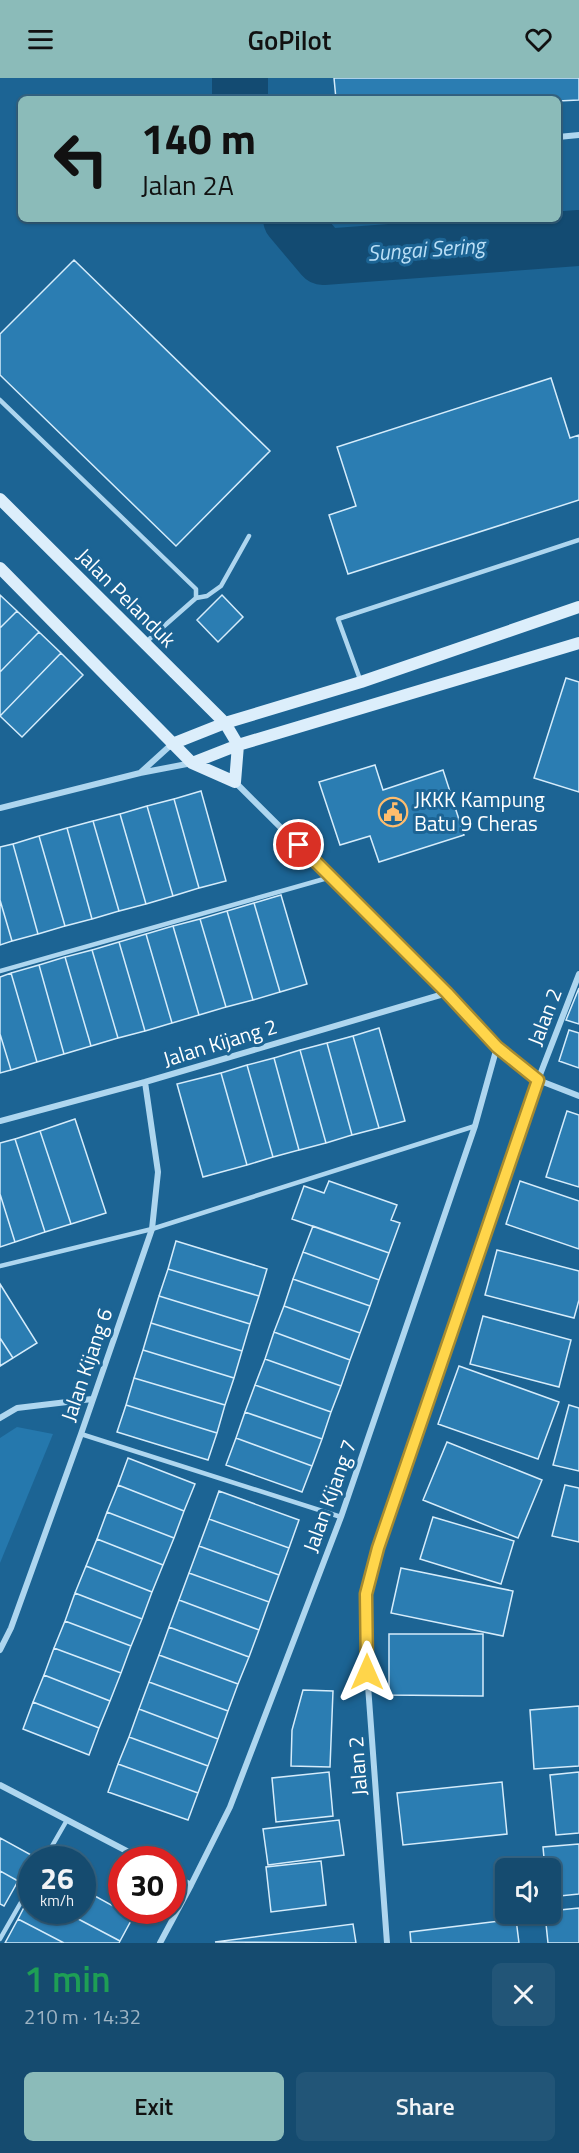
<!DOCTYPE html>
<html lang="en">
<head>
<meta charset="utf-8">
<style>
  :root { --surface:#154b6f; --page:#257; --text:#f1f3f6; --muted:#9db3c3; --line:#346382; --accent:#8bbbb9 }
  body { margin:0; font-family:"Titillium Web",sans-serif; background:var(--page); color:var(--text); height:100vh; display:flex; flex-direction:column; font-size:22px; white-space:nowrap }
  * { box-sizing:border-box; margin:0 }
  p { font-size:20px; color:var(--muted) }
  .icon { flex:none; width:33px; height:33px; fill:none; stroke:currentColor; stroke-width:2; stroke-linecap:round; stroke-linejoin:round }
  .map { position:relative; height:1865px; overflow:hidden }
  .side { display:flex; flex-direction:column; background:var(--surface); flex:1 }
  .side>* { flex:none }
  .guide { position:absolute; left:18px; top:18px; width:543px; height:126px; border-radius:9px; box-shadow:0 2px 4px #0004,0 0 0 2px var(--line); background:#8bbbb9; color:#111; overflow:hidden }
  .controls { position:absolute; left:495px; top:1780px; display:grid; gap:12px }
  .controls a { display:grid; place-items:center; width:66px; height:66px; border-radius:9px; background:var(--surface); box-shadow:0 2px 4px #0004,0 0 0 2px var(--line); font-size:30px }
  .speed { position:absolute; left:18px; top:1768px; display:flex; gap:12px; font-size:30px; font-weight:700; text-align:center }
  .speed>* { display:grid; place-content:center; width:78px; height:78px; border-radius:50%; background:var(--surface); box-shadow:0 2px 4px #0004,0 0 0 2px var(--line); line-height:1 }
  .speed small { font-size:15px; font-weight:400 }
  .speed .limit { border:9px solid #d22; background:#fff; color:#111 }
  .pin { position:absolute; display:grid; place-items:center; width:51px; height:51px; color:#fff; margin:-26px; border:3px solid #fff; border-radius:50%; box-shadow:0 2px 6px #0007 }
  .me { position:absolute; width:66px; margin:-33px; rotate:0deg; stroke-linejoin:round; filter:drop-shadow(0 0 4px #0008) }
  .turn { display:flex; align-items:center; gap:21px; height:126px; padding:0 24px; font-size:27px }
  .turn .icon { width:78px; height:78px; stroke-width:2.5 }
  .turn b { display:block; font-size:42px; line-height:51px }
  .round { display:grid; place-items:center; flex:none; width:63px; height:63px; border-radius:9px; background:var(--page) }
  .overview { display:flex; align-items:center; justify-content:space-between; height:102px; padding:0 24px }
  h1 { font-size:36px; font-weight:600; line-height:45px; color:#1e9e55 }
  .cta { display:flex; gap:12px; margin-top:auto; padding:12px 24px }
  .cta a { flex:1; height:69px; border-radius:9px; background:var(--accent); color:#111; font-size:24px; font-weight:600; line-height:69px; text-align:center }
  .cta a+a { background:var(--page); color:var(--text) }
  header { display:flex; justify-content:space-between; align-items:center; height:78px; padding:0 24px; background:var(--accent); color:#111; font-size:27px; font-weight:600 }
  .map>svg:first-child { display:block }
</style>
</head>
<body>
<header><svg class="icon" aria-label="menu" viewBox="0 0 24 24"><path d="M4 6h16M4 12h16M4 18h16"/></svg>GoPilot<svg class="icon" aria-label="heart" viewBox="0 0 24 24"><path d="M12 20l-8-8c-3-5 5-10 8-4 3-6 11-1 8 4z"/></svg></header>
<div class="map">
<svg width="579" height="1865" viewBox="0 0 579 1865">
  <rect width="100%" height="100%" fill="#1c6494"/>
  <!-- green -->
  <path fill="#2578ad" d="M17,1349L53,1356L0,1485V1360Z"/>
  <g fill="none" stroke-linecap="round" stroke-linejoin="round">
    <!-- river -->
    <path stroke="#134b72" stroke-width="56" d="M240,0V21
      M291,141L323,179L579,160"/>
  </g>
  <!-- building -->
  <path fill="#2b7db2" stroke="#d5ecfb" stroke-width="1.5" d="M334,0H579V22L558,23V21H336Z
    M74,182L270,373L176,468L0,297V256Z
    M551,300L570,360L579,357V422L348,496L329,437L356,428L337,369Z
    M0,517L17,533L0,550Z
    M222,517L243,539L218,564L197,542Z
    M17,533L39,554L0,594V550Z
    M39,554L61,575L0,638V594Z
    M61,575L83,597L22,659L0,638Z
    M566,600L579,604V714L534,700Z
    M375,687L383,712L443,692L464,757L379,784L370,758L340,767L319,704Z
    M201,713L226,803L199,810L174,721Z
    M174,721L199,810L173,818L147,728Z
    M147,728L173,818L146,826L120,736Z
    M120,736L146,826L119,833L93,743Z
    M93,743L119,833L92,841L67,750Z
    M67,750L92,841L65,848L39,758Z
    M39,758L65,848L38,856L13,766Z
    M13,766L38,856L12,863L0,822V769Z
    M281,817L307,906L280,914L254,825Z
    M0,822L12,863L0,867Z
    M254,825L280,914L253,922L227,833Z
    M227,833L253,922L226,929L200,841Z
    M200,841L226,929L199,937L173,848Z
    M173,848L199,937L172,945L146,856Z
    M146,856L172,945L145,953L119,864Z
    M119,864L145,953L118,960L92,872Z
    M92,872L118,960L91,968L65,879Z
    M65,879L91,968L64,976L39,887Z
    M39,887L64,976L37,984L11,895Z
    M11,895L37,984L11,992L0,956V899Z
    M579,910V946L566,942Z
    M379,950L405,1043L379,1050L353,958Z
    M569,952L579,955V990L559,983Z
    M0,956L11,992L0,995Z
    M353,958L379,1050L352,1057L327,965Z
    M327,965L352,1057L326,1065L300,972Z
    M300,972L326,1065L299,1072L274,980Z
    M274,980L299,1072L273,1079L247,987Z
    M247,987L273,1079L247,1087L221,995Z
    M221,995L247,1087L203,1099L177,1006Z
    M567,1033L579,1037V1109L546,1099Z
    M75,1041L106,1135L71,1146L40,1053Z
    M40,1053L71,1146L45,1154L15,1061Z
    M15,1061L45,1154L15,1164L0,1116V1065Z
    M329,1103L397,1127L391,1142L400,1145L389,1175L292,1141L304,1108L324,1115Z
    M520,1103L579,1123V1171L506,1146Z
    M0,1116L15,1164L0,1169Z
    M313,1148L389,1175L379,1202L303,1174Z
    M176,1163L267,1191L259,1218L168,1191Z
    M497,1172L579,1193V1222L574,1240L485,1217Z
    M303,1174L379,1202L370,1228L293,1201Z
    M168,1191L259,1218L250,1246L159,1218Z
    M293,1201L370,1228L360,1255L284,1228Z
    M0,1206L37,1265L13,1280L0,1260Z
    M159,1218L250,1246L242,1273L151,1245Z
    M284,1228L360,1255L350,1282L274,1254Z
    M483,1238L571,1262L559,1309L470,1286Z
    M151,1245L242,1273L234,1300L143,1272Z
    M274,1254L350,1282L341,1308L265,1281Z
    M0,1260L13,1280L0,1288Z
    M143,1272L234,1300L225,1327L134,1300Z
    M265,1281L341,1308L331,1334L255,1307Z
    M459,1288L559,1324L538,1381L438,1346Z
    M134,1300L225,1327L217,1355L126,1327Z
    M255,1307L331,1334L322,1361L245,1334Z
    M126,1327L217,1355L208,1382L117,1354Z
    M569,1327L579,1330V1393L553,1387Z
    M245,1334L322,1361L312,1388L236,1360Z
    M236,1360L312,1388L302,1414L226,1387Z
    M447,1364L542,1402L518,1460L423,1422Z
    M128,1380L195,1406L184,1433L118,1407Z
    M118,1407L184,1433L174,1460L107,1434Z
    M565,1407L579,1410V1464L552,1458Z
    M219,1413L299,1442L289,1470L209,1441Z
    M107,1434L174,1460L163,1487L97,1461Z
    M433,1439L514,1463L501,1506L420,1481Z
    M209,1441L289,1470L279,1497L199,1468Z
    M97,1461L163,1487L152,1514L86,1488Z
    M199,1468L279,1497L269,1524L189,1495Z
    M86,1488L152,1514L142,1541L75,1515Z
    M401,1490L513,1513L503,1558L391,1535Z
    M189,1495L269,1524L259,1552L179,1522Z
    M75,1515L142,1541L131,1568L65,1543Z
    M179,1522L259,1552L249,1579L169,1549Z
    M65,1543L131,1568L121,1595L54,1570Z
    M169,1549L249,1579L238,1606L159,1577Z
    M389,1556H483V1618L389,1617Z
    M54,1570L121,1595L110,1623L44,1597Z
    M159,1577L238,1606L228,1633L149,1604Z
    M44,1597L110,1623L99,1650L33,1624Z
    M149,1604L228,1633L218,1661L139,1631Z
    M303,1612L333,1613L330,1689L291,1688L292,1652Z
    M33,1624L99,1650L89,1677L23,1651Z
    M579,1628V1688L534,1691L530,1632Z
    M139,1631L218,1661L208,1688L129,1659Z
    M129,1659L208,1688L198,1715L118,1686Z
    M118,1686L198,1715L188,1742L108,1714Z
    M329,1694L333,1738L276,1744L272,1700Z
    M579,1694V1755L556,1757L550,1697Z
    M502,1704L507,1756L403,1767L397,1715Z
    M339,1742L344,1777L268,1787L263,1751Z
    M0,1760L33,1778L18,1803L0,1793Z
    M579,1766V1816L550,1819V1791H545L543,1769Z
    M53,1776L63,1782H50Z
    M321,1783L326,1827L271,1834L266,1789Z
    M82,1792L92,1797L84,1812L133,1839L120,1863L63,1833H82Z
    M0,1793L18,1803L4,1828L0,1826Z
    M31,1816L32,1833H63L120,1863L119,1865H64L18,1841Z
    M579,1830V1865H548L545,1836H550V1833Z
    M18,1841L64,1865H5Z
    M516,1841L519,1865H411L410,1854Z
    M353,1846L356,1865L215,1864Z"/>
  <g fill="none" stroke-linecap="round" stroke-linejoin="round">
    <!-- lane -->
    <path stroke="#aed6ef" stroke-width="4.5" d="M0,322L196,511V520L146,564
      M196,520L207,518L221,508L249,458
      M361,604L338,541L579,462
      M0,893L331,799
      M0,1188L152,1151L475,1048
      M81,1356L341,1439
      M44,1782L67,1742
      M0,1861L32,1805"/>
    <!-- street -->
    <path stroke="#aed6ef" stroke-width="6" d="M558,59L579,57
      M140,695L172,666
      M235,704L447,915L497,969L538,1002L579,1018
      M0,730L140,695L192,685
      M0,1043L145,1004L447,915
      M0,1340L17,1330L92,1321
      M0,1572L11,1550L81,1356L152,1151L158,1094L145,1004
      M0,1707L144,1782
      M172,1797L191,1807
      M160,1865L191,1807L230,1729L341,1439L475,1048L497,969
      M387,1865L367,1594V1517L378,1470L538,1002L579,896"/>
    <!-- secondary -->
    <path stroke="#dceefb" stroke-width="12" d="M0,421L225,645L238,667L235,704L192,685L0,490
      M172,666L225,645L361,604L579,529
      M192,685L238,667L579,565"/>
  </g>
  <g fill="none" stroke-linecap="round" stroke-linejoin="round">
    <!-- route casing -->
    <g stroke="#a68a30" stroke-width="15">
      <path id="route" d="M299,767L447,915L497,969L538,1002L378,1470L366,1516L367,1594"/>
    </g>
    <!-- route -->
    <use href="#route" stroke="#ffd54a" stroke-width="10"/>
  </g>
  <!-- icons -->
  <defs>
    <g id="civic-ring" transform="scale(1.5)"><circle r="9.5" fill="#1c6494" stroke="#ffbd6d" stroke-width="1.5"/><path d="M-.6-6.5H3V-4.5H.6V-3L4-1V1h2V6H-6V1h2V-1L-.6-3ZM-1.2 2.5V6h2.4V2.5Z" fill="#ffbd6d"/></g>
  </defs>
  <g fill-rule="evenodd">
    <use href="#civic-ring" x="393" y="734"/>
  </g>
  <g text-anchor="middle" stroke-width="6" stroke-linejoin="round" paint-order="stroke">
    <!-- street labels -->
    <g font-size="21" fill="#fff" stroke="#1c6494">
      <text transform="translate(126 520) rotate(45)" y="7">Jalan Pelanduk</text>
      <text transform="translate(545 939) rotate(-69)" y="7">Jalan 2</text>
      <text transform="translate(220 965) rotate(-17)" y="7">Jalan Kijang 2</text>
      <text transform="translate(87 1287) rotate(-71)" y="7">Jalan Kijang 6</text>
      <text transform="translate(330 1418) rotate(-70)" y="7">Jalan Kijang 7</text>
      <text transform="translate(358 1688) rotate(-94)" y="7">Jalan 2</text>
    </g>
    <!-- poi labels -->
    <g font-size="21" fill="#fff" stroke="#1c6494" text-anchor="start">
      <text x="414" y="729">JKKK Kampung<tspan x="414" dy="24">Batu 9 Cheras</tspan></text>
    </g>
    <!-- water labels -->
    <g font-size="22" font-style="italic" fill="#bbdff6" stroke="#1c6494">
      <text transform="translate(426 171) rotate(-4)" y="8">Sungai Sering</text>
    </g>
  </g>
</svg>
<div class="controls">
<a><svg class="icon" aria-label="sound" viewBox="0 0 24 24"><path d="M4 9h4l5-4v14l-5-4H4zM17 9q2 3 0 6"/></svg></a>
</div>
<div class="speed"><div>26<small>km/h</small></div><div class="limit">30</div></div>
<div class="pin" style="left:299px;top:767px;background:#d93025"><svg class="icon" aria-label="arrive" viewBox="0 0 24 24"><path d="M6 21V4h12l-3 4 3 4H6"/></svg></div>
<svg class="me" style="left:367px;top:1594px" viewBox="-20 -20 40 40"><path d="M0-17L14 15 0 8-14 15z" fill="#ffd54a" stroke="#fff" stroke-width="4"/></svg>
<div class="guide">
<div class="turn"><svg class="icon" aria-label="left" viewBox="0 0 24 24"><path d="M17 20v-9H6M10 6l-5 5 5 5"/></svg><div><b>140 m</b>Jalan 2A</div></div>
</div>
</div>
<section class="side">
<div class="overview"><div><h1>1 min</h1><p>210 m · 14:32</p></div><a class="round"><svg class="icon" aria-label="close" viewBox="0 0 24 24"><path d="M6 6l12 12M18 6L6 18"/></svg></a></div>
<div class="cta"><a>Exit</a><a>Share</a></div>
</section>
</body>
</html>
